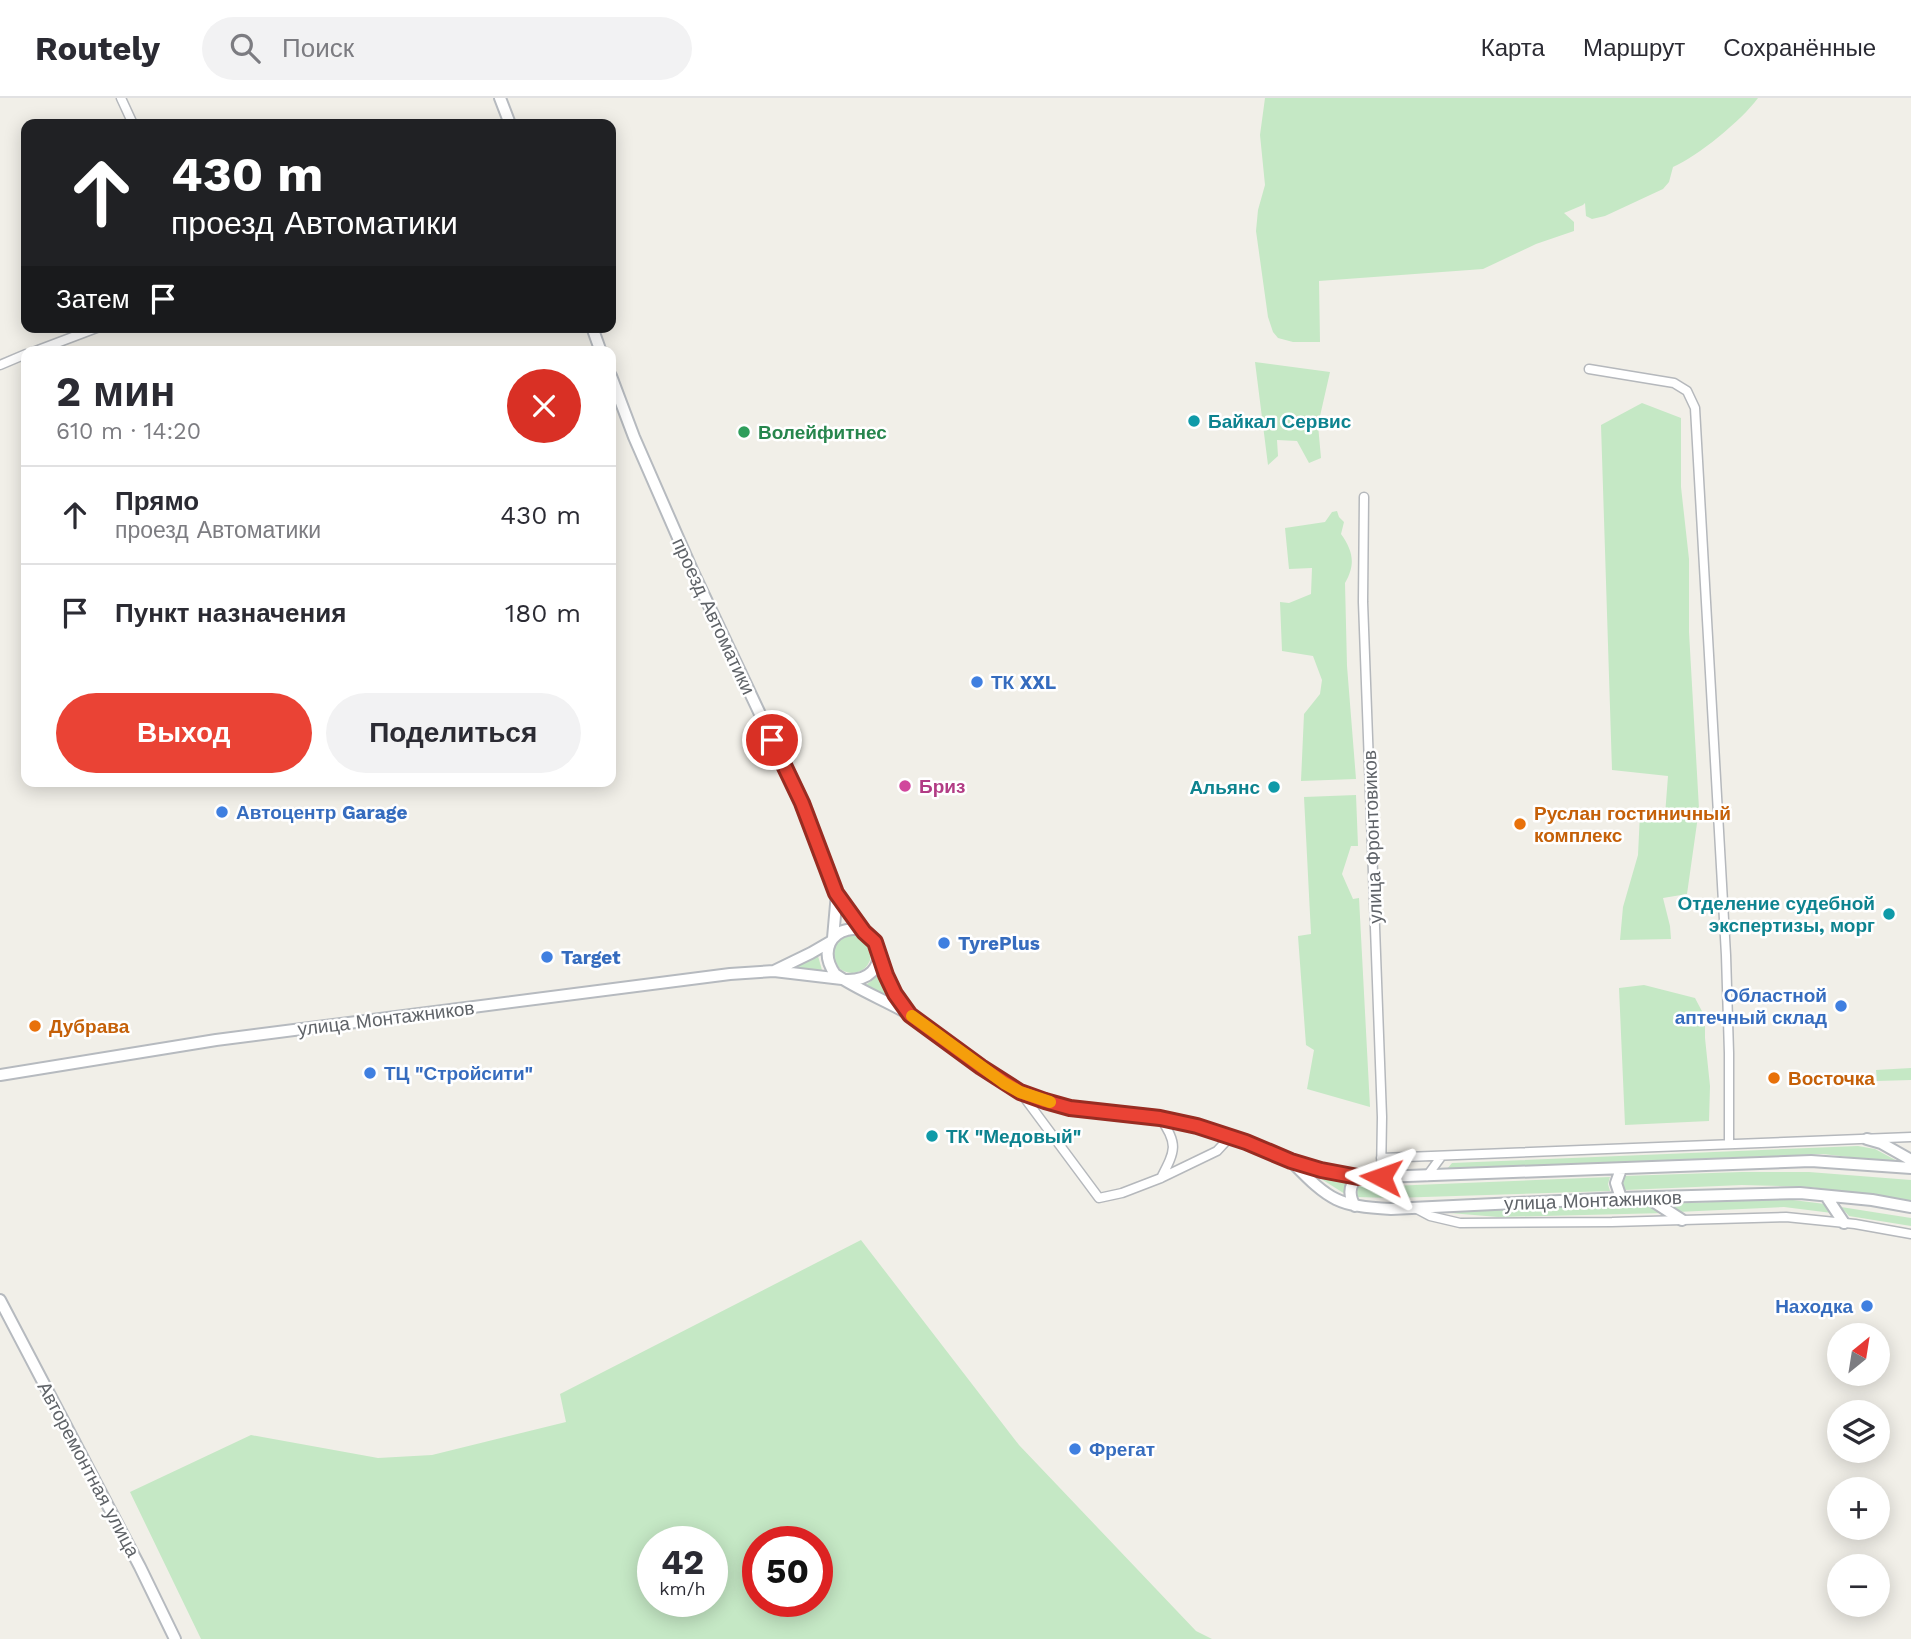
<!DOCTYPE html>
<html lang="ru">
<head>
<meta charset="utf-8">
<style>
  :root { --surface:#fff; --page:#f2f2f3; --text:#2b2b33; --muted:#7c7c81; --line:#e1e1e2; --accent:#ea4335 }
  body { margin:0; font-family:"Work Sans",sans-serif; background:var(--page); color:var(--text); height:100vh; display:flex; flex-direction:column; font-size:26px; white-space:nowrap }
  * { box-sizing:border-box; margin:0 }
  p { font-size:23px; color:var(--muted) }
  .icon { flex:none; width:38px; height:38px; fill:none; stroke:currentColor; stroke-width:2; stroke-linecap:round; stroke-linejoin:round }
  .map { position:relative; flex:1; overflow:hidden }
  .sheet { position:absolute; left:21px; top:248px; width:595px; height:441px; display:flex; flex-direction:column; background:var(--surface); border-radius:14px; box-shadow:0 4px 18px #0003 }
  .sheet>* { flex:none }
  .guide { position:absolute; left:21px; top:21px; width:595px; height:214px; border-radius:14px; box-shadow:0 4px 18px #0003; background:#202124; color:#fff; overflow:hidden }
  .needle { width:46px; rotate:30deg }
  .fabs { position:absolute; left:1827px; top:1225px; display:grid; gap:14px }
  .fabs a { display:grid; place-items:center; width:63px; height:63px; border-radius:50%; background:var(--surface); box-shadow:0 4px 18px #0003; font-size:35px }
  .speed { position:absolute; left:637px; top:1428px; display:flex; gap:14px; font-size:35px; font-weight:700; text-align:center }
  .speed>* { display:grid; place-content:center; width:91px; height:91px; border-radius:50%; background:var(--surface); box-shadow:0 4px 18px #0003; line-height:1 }
  .speed small { font-size:18px; font-weight:400 }
  .speed .limit { border:10px solid #d22; background:#fff; color:#111 }
  .pin { position:absolute; display:grid; place-items:center; width:60px; height:60px; color:#fff; margin:-30px; border:4px solid #fff; border-radius:50%; box-shadow:0 2px 7px #0007 }
  .me { position:absolute; width:77px; margin:-38px; rotate:274deg; stroke-linejoin:round; filter:drop-shadow(0 0 5px #0008) }
  .turn { display:flex; align-items:center; gap:24px; height:147px; padding:0 35px; font-size:32px }
  .turn .icon { width:91px; height:91px; stroke-width:2.5 }
  .turn b { display:block; font-size:49px; line-height:60px }
  .then { display:flex; align-items:center; height:66px; padding:0 35px; background:#0003; gap:14px; font-size:26px }
  .round { display:grid; place-items:center; flex:none; width:74px; height:74px; border-radius:37px; background:var(--page) }
  .headline { display:flex; align-items:center; justify-content:space-between; height:119px; padding:0 35px }
  h1 { font-size:42px; font-weight:700; line-height:52px }
  .action { display:flex; gap:14px; margin-top:auto; padding:14px 35px }
  .action a { flex:1; height:80px; border-radius:42px; background:var(--accent); color:#fff; font-size:28px; font-weight:700; line-height:80px; text-align:center }
  .action a+a { background:var(--page); color:var(--text) }
  ul { padding:0; list-style:none }
  li { display:flex; align-items:center; gap:21px; height:98px; padding:0 35px; border-top:2px solid var(--line) }
  li div { flex:1 }
  li b { display:block; font-size:26px }
  li em { font-style:normal }
  header { display:flex; align-items:center; gap:42px; box-sizing:border-box; height:98px; padding:0 35px; background:var(--surface); border-bottom:2px solid var(--line) }
  header strong { font-size:33px }
  nav { display:flex; gap:38px; margin-inline-start:auto; font-size:24px }
  .search { width:490px; height:63px; background:var(--page); display:flex; align-items:center; gap:18px; box-sizing:border-box; padding:0 24px; border-radius:38px; color:var(--muted); font-size:26px }
  .map>svg:first-child { display:block }
</style>
</head>
<body>
<header>
<strong>Routely</strong>
<div class="search"><svg class="icon" aria-label="search" viewBox="0 0 24 24"><circle cx="10" cy="10" r="6"/><path d="M15 15l6 6"/></svg>Поиск</div>
<nav><a>Карта</a><a>Маршрут</a><a>Сохранённые</a></nav>
</header>
<div class="map">
<svg width="1911" height="1541" viewBox="0 0 1911 1541">
  <rect width="100%" height="100%" fill="#f1efe8"/>
  <!-- green -->
  <path fill="#c5e8c5" fill-rule="evenodd" d="M1265,0H1758C1742,22 1697,59 1673,69L1669,84L1663,91L1605,118L1592,121L1586,118L1585,105L1583,107L1564,115L1574,124V133L1536,146L1483,171L1319,183L1320,244H1293L1278,240L1273,234L1268,219L1256,133L1258,112L1265,87L1260,37Z
    M1255,264L1330,274L1318,327L1321,360L1309,365L1297,343L1277,342L1278,358L1268,367Z
    M1642,305L1681,320V389L1689,461V534L1699,711L1687,796L1663,800L1670,828L1671,841L1620,842L1623,809L1638,757L1640,715L1665,717L1668,678L1612,672L1601,327Z
    M1337,413L1339,419L1344,424L1341,436C1353,453 1356,466 1345,485L1347,568L1356,681L1301,683L1304,616L1320,596L1322,582L1313,558L1282,553L1280,504L1289,505L1311,496L1312,470L1289,471L1285,430L1325,424L1332,414Z
    M1356,697L1358,748H1351L1342,776L1353,801L1359,800L1370,1009L1307,991L1314,952L1306,947L1298,838L1311,836L1304,699Z
    M833 856a19 19 0 1 1 38 0a19 19 0 1 1-38 0Z
    M818,858L822,872L792,871Z
    M880,876L886,890L899,909L866,887Z
    M1644,887L1695,900L1705,919V940L1710,988L1709,1023L1625,1027L1619,890Z
    M1911,970V982L1877,983L1876,972Z
    M1858,1048L1875,1051L1901,1065L1823,1056L1447,1071L1452,1065Z
    M1304,1070L1334,1082L1348,1085L1345,1096Z
    M1742,1074H1809L1911,1082V1104L1810,1089L1742,1087L1625,1092L1622,1088L1624,1078Z
    M1610,1079L1608,1086L1610,1093L1393,1100L1356,1099L1355,1090L1357,1087L1391,1088Z
    M1785,1101L1825,1106L1832,1115L1784,1109L1677,1114L1663,1106Z
    M1653,1106L1665,1115L1498,1119L1438,1114Z
    M1841,1109L1911,1120V1128L1849,1118Z
    M861,1142L1019,1347L1196,1533L1212,1541H201L130,1394L251,1337L378,1360L432,1357L566,1324L560,1296ZM653,1444H712V1503H653ZM758,1444H817V1503H758Z"/>
  <g fill="none" stroke-linecap="round" stroke-linejoin="round">
    <!-- minor casing -->
    <g stroke="#b5b8bc" stroke-width="11">
      <path id="minor" d="M121,0L133,26
        M33,254L99,229
        M0,267L26,256
        M1589,271L1674,285L1687,293L1695,310L1726,857L1729,955V1046
        M1364,399L1363,504L1382,1019L1381,1079
        M1021,995L1099,1100L1122,1095L1161,1080L1217,1053L1230,1039
        M1160,1020C1179,1046 1175,1053 1161,1080
        M1381,1060L1911,1039
        M1427,1078L1441,1059
        M1415,1110L1430,1118L1460,1125L1612,1124L1786,1119L1855,1126L1911,1136"/>
    </g>
    <!-- secondary casing -->
    <g stroke="#b6babf" stroke-width="14">
      <path id="secondary" d="M500,0L510,26
        M592,229L601,254
        M611,278L634,339L693,474L802,705L837,795L865,833
        M833,840L837,795
        M879,858C886,879 895,896 908,914
        M774,873L811,855L830,844
        M846,882C895,884 883,823 847,832C840,833 833,839 830,845C825,856 828,866 835,876C858,892 885,902 909,916C918,922 926,929 935,935C969,961 1005,992 1047,1004C1097,1018 1149,1015 1199,1029C1263,1047 1311,1078 1381,1079L1811,1063L1911,1070
        M0,977L216,942L730,876L774,873L842,881
        M1867,1041L1881,1045L1911,1062
        M1293,1065C1330,1103 1338,1108 1391,1111L1621,1100L1800,1095L1872,1102L1911,1109
        M1621,1071L1616,1085L1621,1100
        M1826,1098L1844,1125
        M1648,1100L1682,1122
        M1355,1108C1349,1098 1348,1088 1358,1079
        M0,1202L140,1469L175,1541"/>
    </g>
    <!-- minor -->
    <use href="#minor" stroke="#fff" stroke-width="8"/>
    <!-- secondary -->
    <use href="#secondary" stroke="#fff" stroke-width="10"/>
  </g>
  <g fill="none" stroke-linecap="round" stroke-linejoin="round">
    <!-- route casing -->
    <g stroke="#982c22" stroke-width="18">
      <path id="route" d="M772,642L802,705L836,795L864,834L875,844L886,877L895,896L910,917L981,969L1020,994L1045,1003L1070,1010L1160,1020L1197,1028L1246,1044L1291,1063L1321,1072L1358,1079H1381"/>
    </g>
    <!-- route -->
    <use href="#route" stroke="#ea4335" stroke-width="12"/>
    <!-- slow -->
    <path stroke="#f59e0b" stroke-width="12" d="M912,918L1004,985L1020,994L1050,1004"/>
  </g>
  <!-- markers -->
  <g fill="#0f9aa8" stroke="#fff" stroke-width="2.5">
    <circle cx="1194" cy="323" r="7"/>
    <circle cx="1274" cy="689" r="7"/>
    <circle cx="1889" cy="816" r="7"/>
    <circle cx="932" cy="1038" r="7"/>
  </g>
  <circle fill="#2e9e5b" stroke="#fff" stroke-width="2.5" cx="744" cy="334" r="7"/>
  <g fill="#3f7fe0" stroke="#fff" stroke-width="2.5">
    <circle cx="977" cy="584" r="7"/>
    <circle cx="222" cy="714" r="7"/>
    <circle cx="944" cy="845" r="7"/>
    <circle cx="547" cy="859" r="7"/>
    <circle cx="1841" cy="908" r="7"/>
    <circle cx="370" cy="975" r="7"/>
    <circle cx="1867" cy="1208" r="7"/>
    <circle cx="1075" cy="1351" r="7"/>
  </g>
  <circle fill="#d1479c" stroke="#fff" stroke-width="2.5" cx="905" cy="688" r="7"/>
  <g fill="#e8710a" stroke="#fff" stroke-width="2.5">
    <circle cx="1520" cy="726" r="7"/>
    <circle cx="35" cy="928" r="7"/>
    <circle cx="1774" cy="980" r="7"/>
  </g>
  <g text-anchor="middle" stroke-width="5" stroke-linejoin="round" paint-order="stroke">
    <!-- culture labels -->
    <g font-size="19" font-weight="bold" fill="#0d838f" stroke="#fff" text-anchor="start">
      <text x="1208" y="330">Байкал Сервис</text>
      <text x="1260" y="696" text-anchor="end">Альянс</text>
      <text x="1875" y="812" text-anchor="end">Отделение судебной<tspan x="1875" dy="22">экспертизы, морг</tspan></text>
      <text x="946" y="1045">ТК "Медовый"</text>
    </g>
    <!-- leisure labels -->
    <g font-size="19" font-weight="bold" fill="#27864d" stroke="#fff" text-anchor="start">
      <text x="758" y="341">Волейфитнес</text>
    </g>
    <!-- street labels -->
    <g font-size="19" fill="#5f6368" stroke="#fff">
      <text transform="translate(714 518) rotate(65)" y="7">проезд Автоматики</text>
      <text transform="translate(1372 739) rotate(-92)" y="7">улица Фронтовиков</text>
      <text transform="translate(386 920) rotate(-7)" y="7">улица Монтажников</text>
      <text transform="translate(1593 1102) rotate(-2)" y="7">улица Монтажников</text>
      <text transform="translate(89 1371) rotate(62)" y="7">Авторемонтная улица</text>
    </g>
    <!-- shop labels -->
    <g font-size="19" font-weight="bold" fill="#366cbe" stroke="#fff" text-anchor="start">
      <text x="991" y="591">ТК XXL</text>
      <text x="236" y="721">Автоцентр Garage</text>
      <text x="958" y="852">TyrePlus</text>
      <text x="561" y="866">Target</text>
      <text x="1827" y="904" text-anchor="end">Областной<tspan x="1827" dy="22">аптечный склад</tspan></text>
      <text x="384" y="982">ТЦ "Стройсити"</text>
      <text x="1853" y="1215" text-anchor="end">Находка</text>
      <text x="1089" y="1358">Фрегат</text>
    </g>
    <!-- hotel labels -->
    <g font-size="19" font-weight="bold" fill="#b23c85" stroke="#fff" text-anchor="start">
      <text x="919" y="695">Бриз</text>
    </g>
    <!-- food labels -->
    <g font-size="19" font-weight="bold" fill="#c56008" stroke="#fff" text-anchor="start">
      <text x="1534" y="722">Руслан гостиничный<tspan x="1534" dy="22">комплекс</tspan></text>
      <text x="49" y="935">Дубрава</text>
      <text x="1788" y="987">Восточка</text>
    </g>
  </g>
</svg>
<div class="fabs">
<a><svg class="needle" viewBox="-14 -14 28 28"><path d="M0-13l5 13h-10z" fill="#e53935"/><path d="M0 13l5-13h-10z" fill="#7c7c81"/></svg></a>
<a><svg class="icon" aria-label="layers" viewBox="0 0 24 24"><path d="M12 4l9 5-9 5-9-5zM3 14l9 5 9-5"/></svg></a>
<a>+</a>
<a>−</a>
</div>
<div class="speed"><div>42<small>km/h</small></div><div class="limit">50</div></div>
<div class="pin" style="left:772px;top:642px;background:#d93025"><svg class="icon" aria-label="arrive" viewBox="0 0 24 24"><path d="M6 21V4h12l-3 4 3 4H6"/></svg></div>
<svg class="me" style="left:1381px;top:1079px" viewBox="-20 -20 40 40"><path d="M0-17L14 15 0 8-14 15z" fill="#ea4335" stroke="#fff" stroke-width="4"/></svg>
<div class="guide">
<div class="turn"><svg class="icon" aria-label="ahead" viewBox="0 0 24 24"><path d="M12 20V5M6 11l6-6 6 6"/></svg><div><b>430 m</b>проезд Автоматики</div></div>
<div class="then">Затем<svg class="icon" aria-label="arrive" viewBox="0 0 24 24"><path d="M6 21V4h12l-3 4 3 4H6"/></svg></div>
</div>
<section class="sheet">
<div class="headline"><div><h1>2 мин</h1><p>610 m · 14:20</p></div><a class="round" style="background:#d93025;color:#fff"><svg class="icon" aria-label="close" viewBox="0 0 24 24"><path d="M6 6l12 12M18 6L6 18"/></svg></a></div>
<ul>
<li><svg class="icon" aria-label="ahead" viewBox="0 0 24 24"><path d="M12 20V5M6 11l6-6 6 6"/></svg><div><b>Прямо</b><p>проезд Автоматики</p></div><em>430 m</em></li>
<li><svg class="icon" aria-label="arrive" viewBox="0 0 24 24"><path d="M6 21V4h12l-3 4 3 4H6"/></svg><div><b>Пункт назначения</b></div><em>180 m</em></li>
</ul>
<div class="action"><a>Выход</a><a>Поделиться</a></div>
</section>
</div>
</body>
</html>
